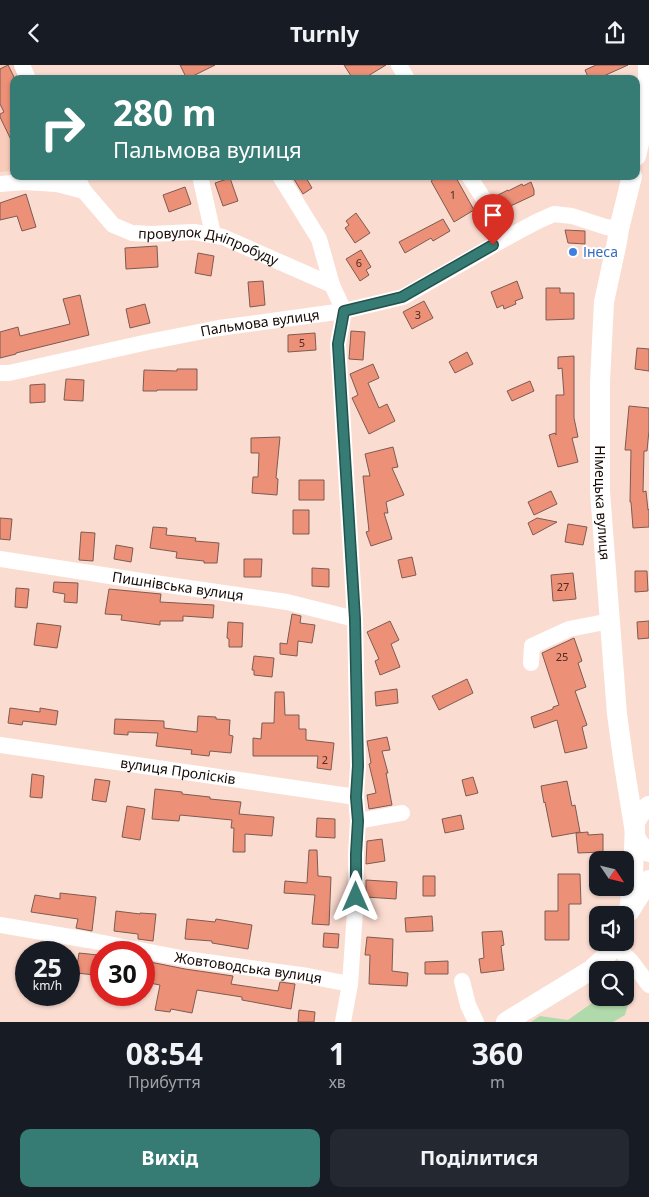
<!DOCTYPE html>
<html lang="uk">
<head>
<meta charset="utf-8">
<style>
  :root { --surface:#171b24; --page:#242831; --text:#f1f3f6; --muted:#9ea1a6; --accent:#367c74 }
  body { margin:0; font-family:"Noto Sans",sans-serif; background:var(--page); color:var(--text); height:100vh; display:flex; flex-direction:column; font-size:19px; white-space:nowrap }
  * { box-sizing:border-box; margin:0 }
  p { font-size:16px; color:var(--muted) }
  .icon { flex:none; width:28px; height:28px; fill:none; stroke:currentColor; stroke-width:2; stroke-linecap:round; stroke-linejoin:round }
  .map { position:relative; height:957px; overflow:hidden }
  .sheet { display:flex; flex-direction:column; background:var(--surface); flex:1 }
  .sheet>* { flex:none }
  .hud { position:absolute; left:10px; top:10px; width:630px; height:105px; border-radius:10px; box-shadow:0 1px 4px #0004; background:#367c74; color:#fff; overflow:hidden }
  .needle { width:32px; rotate:125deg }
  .fabs { position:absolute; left:589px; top:786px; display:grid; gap:10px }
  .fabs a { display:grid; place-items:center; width:45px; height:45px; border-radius:10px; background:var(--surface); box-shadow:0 1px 4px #0004; font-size:25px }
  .speed { position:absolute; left:15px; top:876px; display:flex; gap:10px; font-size:25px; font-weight:700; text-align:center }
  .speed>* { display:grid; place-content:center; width:65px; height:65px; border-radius:50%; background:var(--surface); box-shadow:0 1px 4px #0004; line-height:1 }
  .speed small { font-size:12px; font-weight:400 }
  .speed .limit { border:8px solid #d22; background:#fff; color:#111 }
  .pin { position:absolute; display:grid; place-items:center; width:42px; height:42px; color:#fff; margin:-51px -21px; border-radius:50% 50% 50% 0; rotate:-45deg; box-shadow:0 0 5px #0007 }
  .pin .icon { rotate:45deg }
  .me { position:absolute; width:55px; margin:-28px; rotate:0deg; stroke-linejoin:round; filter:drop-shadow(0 0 4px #0008) }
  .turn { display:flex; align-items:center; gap:18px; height:105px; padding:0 20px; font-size:22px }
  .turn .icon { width:65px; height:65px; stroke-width:2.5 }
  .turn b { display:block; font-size:35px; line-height:42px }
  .eta { display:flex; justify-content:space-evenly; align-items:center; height:85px; text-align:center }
  .eta b { font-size:30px; font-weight:700; line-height:35px }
  .action { display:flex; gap:10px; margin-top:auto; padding:10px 20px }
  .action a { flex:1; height:58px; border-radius:10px; background:var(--accent); color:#fff; font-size:20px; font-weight:700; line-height:58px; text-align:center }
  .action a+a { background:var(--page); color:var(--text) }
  header { display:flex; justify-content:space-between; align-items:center; height:65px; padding:0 20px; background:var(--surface); font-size:22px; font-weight:700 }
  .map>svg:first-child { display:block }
</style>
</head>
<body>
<header><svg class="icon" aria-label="back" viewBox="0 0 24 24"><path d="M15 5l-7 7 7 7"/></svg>Turnly<svg class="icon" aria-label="share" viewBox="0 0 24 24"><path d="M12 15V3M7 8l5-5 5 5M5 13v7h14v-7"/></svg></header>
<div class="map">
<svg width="649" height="957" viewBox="0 0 649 957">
  <rect width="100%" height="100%" fill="#fbdcd1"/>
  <!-- built -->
  <path fill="#f9cbbb" d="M0,0H14L20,14H14V106L0,107Z"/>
  <!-- green -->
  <path fill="#b0daab" d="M625,919L633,922L625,950L613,957H531L540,951L568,955L599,933L625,932Z"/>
  <!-- building -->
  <path fill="#ed9078" stroke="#7d5b52" d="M8,0L14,12V81L0,52V49L4,47L0,39V4Z
    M180,0H215L187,14Z
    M344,0H386L363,14H353Z
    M596,0H628L597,14H589L585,5Z
    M292,111H305L312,123L303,129Z
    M439,111H455L474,145L454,157L431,116Z
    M230,113L238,136L223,141L215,118Z
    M531,117L534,125V130L502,145L494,132L508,125V126L522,119L523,121Z
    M185,122L191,139L169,147L163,130Z
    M26,129L36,162L22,166L17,151L0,155V138Z
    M356,148L370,168L355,178L345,163L349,160L346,156Z
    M443,154L450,166L433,176L431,173L405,188L399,177Z
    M565,165L585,166V179L568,178Z
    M157,181L158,202L126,204L125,183Z
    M361,185L371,202L366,205L369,210L360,216L346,194Z
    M198,188L214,191L211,211L195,208Z
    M263,216L265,240L250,242L248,217Z
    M517,216L523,233L515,236L516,239L504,244L503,240L497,243L491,227Z
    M546,223H560V228H574V254L546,255Z
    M80,230L89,270L16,288V289L0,293V267L18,262L20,271L70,259L63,234Z
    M424,236L433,253L412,264L403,247Z
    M145,239L150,258L130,263L126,244Z
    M351,266L365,267L363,295L349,294Z
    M315,268L316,285L288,287V270Z
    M637,283L649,284V306L635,304Z
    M467,287L473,299L455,308L449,297Z
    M574,291V353L578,372L572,373L578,397L558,402L549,370L555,368L556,370V330H564L562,303L558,304V292Z
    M373,299L379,313L368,318L379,343L387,339L395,356L369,369L352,333L358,330L350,309Z
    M177,304H197V325H157V326H143L144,305L177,306Z
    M66,314L84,315L83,336L64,335Z
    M530,316L534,326L512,336L507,326Z
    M45,319V337L30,338V320Z
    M629,341L649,343V365L647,386H644L643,427L646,426L648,445L649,444V462L633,463L631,437H630L631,385H625Z
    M280,372L276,413L278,414L277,430L252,428L253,412H258L259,388H251V373Z
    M393,382L398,402L392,403L404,430L386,437L388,448H384L392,474L371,481L366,467L369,466L363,411H370L365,389Z
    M299,415H324V435H299Z
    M551,426L557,439L534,450L528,437Z
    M293,445H309V469H293Z
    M0,453L12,454L10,475L0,474Z
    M537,453L557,457L533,470L528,458Z
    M568,459L587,462L583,480L565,477Z
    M153,462L167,463L166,470L196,473L195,476L219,478L217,498H204V496L176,493L177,487L150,483Z
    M81,467L95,468L93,496L79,495Z
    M116,480L133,483L131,497L114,494Z
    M412,492L416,510L402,513L398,495Z
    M244,494H262L261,512H244Z
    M312,503L329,504V522L312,521Z
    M635,506H647L648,526L635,527Z
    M573,508L576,534L553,536L551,510Z
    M54,517L78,518L77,538L64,537L65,529L53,527Z
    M16,523L29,524L27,543L15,542Z
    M109,524L161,529L160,537L214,540L213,553L183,551V556H160V560L121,555L122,550L105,549Z
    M292,549L301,551L300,558L315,560L312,578L298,576L297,591L280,589V578L287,579Z
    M390,556L399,575L391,579L400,602L380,610L375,596L379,594L367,567Z
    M649,556V573L638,574L637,557Z
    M228,557L243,558L242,582H229V574L227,573Z
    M37,558L61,561L57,583L34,580Z
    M574,573L582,596L578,598L586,622L575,626L587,660L582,662L587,683L565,688L557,655L534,663L531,652L553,644V642L559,640L542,588Z
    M254,591L274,593L272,612L254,610V605H252Z
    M467,614L473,628L439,645L432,631Z
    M397,624L398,638L376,641L375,627Z
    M275,627H284L285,650H299V664H306V675L334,678L331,705L317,703L318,691H253V673L261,674L262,658H274Z
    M10,643L40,647V643L58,646L56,660L23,656L22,660L8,658Z
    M198,651L216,652V654L230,655L229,670L233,671L231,688L210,686L209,691L191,689L192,685L156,681L158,668L128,667V670L114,669L115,654L164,656V663L197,667Z
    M387,672L390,685L382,686L388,708H386L392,740L369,744L367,730L376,728L369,699L371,698L367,676Z
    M32,709L44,711L42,733L30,732Z
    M473,712L478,728L466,731L462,715Z
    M95,714L110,716L106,737L92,735Z
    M567,716L572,741L575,740L580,767L552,772L545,737L544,738L541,721Z
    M155,724L182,727V729L210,732V734L241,737L239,749L274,752L272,771L245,769V787H233L234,763H231L232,755L180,750L179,756L152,754Z
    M127,741L145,744L140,775L122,772Z
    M461,750L464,764L445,768L442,754Z
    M317,753L335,754V773L316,772Z
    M588,767V770L603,769V787L578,788L576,768Z
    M382,774L385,796L366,799L367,776Z
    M309,785H317L318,811L331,812L329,860L312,859L315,830L284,828L285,816L307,818Z
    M558,809H580L581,839H569V875H545V846H558Z
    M423,811H435V831H423Z
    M366,815L397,817L396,834L366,832Z
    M60,828L96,832L92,866L76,863L78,854L31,847L35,830L60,834Z
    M116,846L140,849V848L156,849L153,876L138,874V869L114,866Z
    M432,851L433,866L406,867L405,853Z
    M187,854L215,857L216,854L252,860L248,884L212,878V876L185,874Z
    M502,866L504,880L501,881L504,905L481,908L479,894L484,893L482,867Z
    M324,868L339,869L338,883L323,882Z
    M367,872L393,874L392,906L408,908L407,921L369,919L370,890H365Z
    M79,888L98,890L95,910L76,908Z
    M145,896L185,904L233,911L231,919L278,926L280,917L295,919L291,944L242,935V932L197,925L192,948L171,944L170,947L155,945L160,920L144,917Z
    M448,896V909H425V897Z
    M299,945L315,947L314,957H298Z"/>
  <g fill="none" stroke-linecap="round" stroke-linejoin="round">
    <!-- minor -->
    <g stroke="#fff" stroke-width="16">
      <path d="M22,0L28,14"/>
      <path d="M399,0L407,14"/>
      <path id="s1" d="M76,111L84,126L113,160L132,168L151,169L194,167L223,172L332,220L344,246L338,279L355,554L358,701L356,732L358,756L356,789V832L350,919L343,957"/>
      <path d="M200,111L213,169"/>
      <path d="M280,111L319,174L332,220"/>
      <path d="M469,111L508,172"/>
      <path d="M0,119L24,117L57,119L84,126"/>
      <path id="s2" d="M0,308H9L148,277L219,263L344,246L403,232L508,172L536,157L554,149L572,151L606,162L619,164"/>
      <path id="s3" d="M0,494L161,519L287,537L355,554"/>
      <path d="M531,598L532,581L569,564L610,556"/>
      <path id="s4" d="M0,680L356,732"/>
      <path d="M358,756L402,748"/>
      <path id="s5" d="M0,860L88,875L186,894L308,911L350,919"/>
      <path d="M615,881L631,896L649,920"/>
      <path d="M462,916L468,940L476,957"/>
    </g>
    <!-- major -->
    <g stroke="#fff" stroke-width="20">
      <path d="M636,91L641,70L648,27V0"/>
      <path id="s6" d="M632,111L619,164L617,177L604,237L600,316V427L617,649L624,700L636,774L641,781L649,787"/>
      <path d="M631,844L649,815"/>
      <path d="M629,847L633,810L635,758C638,750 642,745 649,741"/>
      <path d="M506,957L591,905L604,893L617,878"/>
    </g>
  </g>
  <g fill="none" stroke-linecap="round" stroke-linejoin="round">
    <!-- route casing -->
    <g stroke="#23514b" stroke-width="12">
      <path id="route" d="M356,832V789L358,756L356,732L358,701L355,554L338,279L344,246L402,232L493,180"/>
    </g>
    <!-- route -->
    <use href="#route" stroke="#367c74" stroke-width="9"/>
  </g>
  <!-- markers -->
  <circle fill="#3f7fe0" stroke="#fff" stroke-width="2" cx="573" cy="187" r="5"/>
  <g text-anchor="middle" stroke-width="4" stroke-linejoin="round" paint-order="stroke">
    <!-- number labels -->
    <g font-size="11" fill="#4c2c23">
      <text x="453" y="134">1</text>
      <text x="359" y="202">6</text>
      <text x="418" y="254">3</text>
      <text x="302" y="282">5</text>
      <text x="563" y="526">27</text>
      <text x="562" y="596">25</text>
      <text x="325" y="699">2</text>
    </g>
    <!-- street labels -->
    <g font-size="14" fill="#170b07" stroke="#fff">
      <text dy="5" stroke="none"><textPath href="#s1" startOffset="161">провулок Дніпробуду</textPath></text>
      <text dy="5" stroke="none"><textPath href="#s2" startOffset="265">Пальмова вулиця</textPath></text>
      <text dy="5" stroke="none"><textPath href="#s6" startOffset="330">Німецька вулиця</textPath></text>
      <text dy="5" stroke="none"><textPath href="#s3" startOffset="180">Пишнівська вулиця</textPath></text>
      <text dy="5" stroke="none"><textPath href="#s4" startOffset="180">вулиця Пролісків</textPath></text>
      <text dy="5" stroke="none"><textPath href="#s5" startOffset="252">Жовтоводська вулиця</textPath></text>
    </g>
    <!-- shop labels -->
    <g font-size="14" fill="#366cbe" stroke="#fff" text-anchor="start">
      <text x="583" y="192">Інеса</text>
    </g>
  </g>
</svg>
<div class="fabs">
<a><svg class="needle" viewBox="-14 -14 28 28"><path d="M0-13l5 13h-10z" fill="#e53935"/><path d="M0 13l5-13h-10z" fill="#9ea1a6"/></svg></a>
<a><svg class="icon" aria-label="sound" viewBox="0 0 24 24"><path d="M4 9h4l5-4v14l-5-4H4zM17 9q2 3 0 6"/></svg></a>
<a><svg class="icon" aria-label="search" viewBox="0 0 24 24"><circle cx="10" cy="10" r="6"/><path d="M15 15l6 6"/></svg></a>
</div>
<div class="speed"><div>25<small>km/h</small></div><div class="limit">30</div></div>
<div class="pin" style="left:493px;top:180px;background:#d93025"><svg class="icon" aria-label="arrive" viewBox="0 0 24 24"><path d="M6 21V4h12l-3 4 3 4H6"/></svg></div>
<svg class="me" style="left:356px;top:832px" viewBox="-20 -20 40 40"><path d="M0-17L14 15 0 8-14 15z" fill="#367c74" stroke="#fff" stroke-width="4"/></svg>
<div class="hud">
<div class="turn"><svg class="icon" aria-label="right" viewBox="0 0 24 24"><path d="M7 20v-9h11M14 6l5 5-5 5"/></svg><div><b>280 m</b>Пальмова вулиця</div></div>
</div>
</div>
<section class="sheet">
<div class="eta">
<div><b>08:54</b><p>Прибуття</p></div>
<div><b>1</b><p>хв</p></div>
<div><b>360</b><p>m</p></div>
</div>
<div class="action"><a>Вихід</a><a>Поділитися</a></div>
</section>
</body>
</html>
